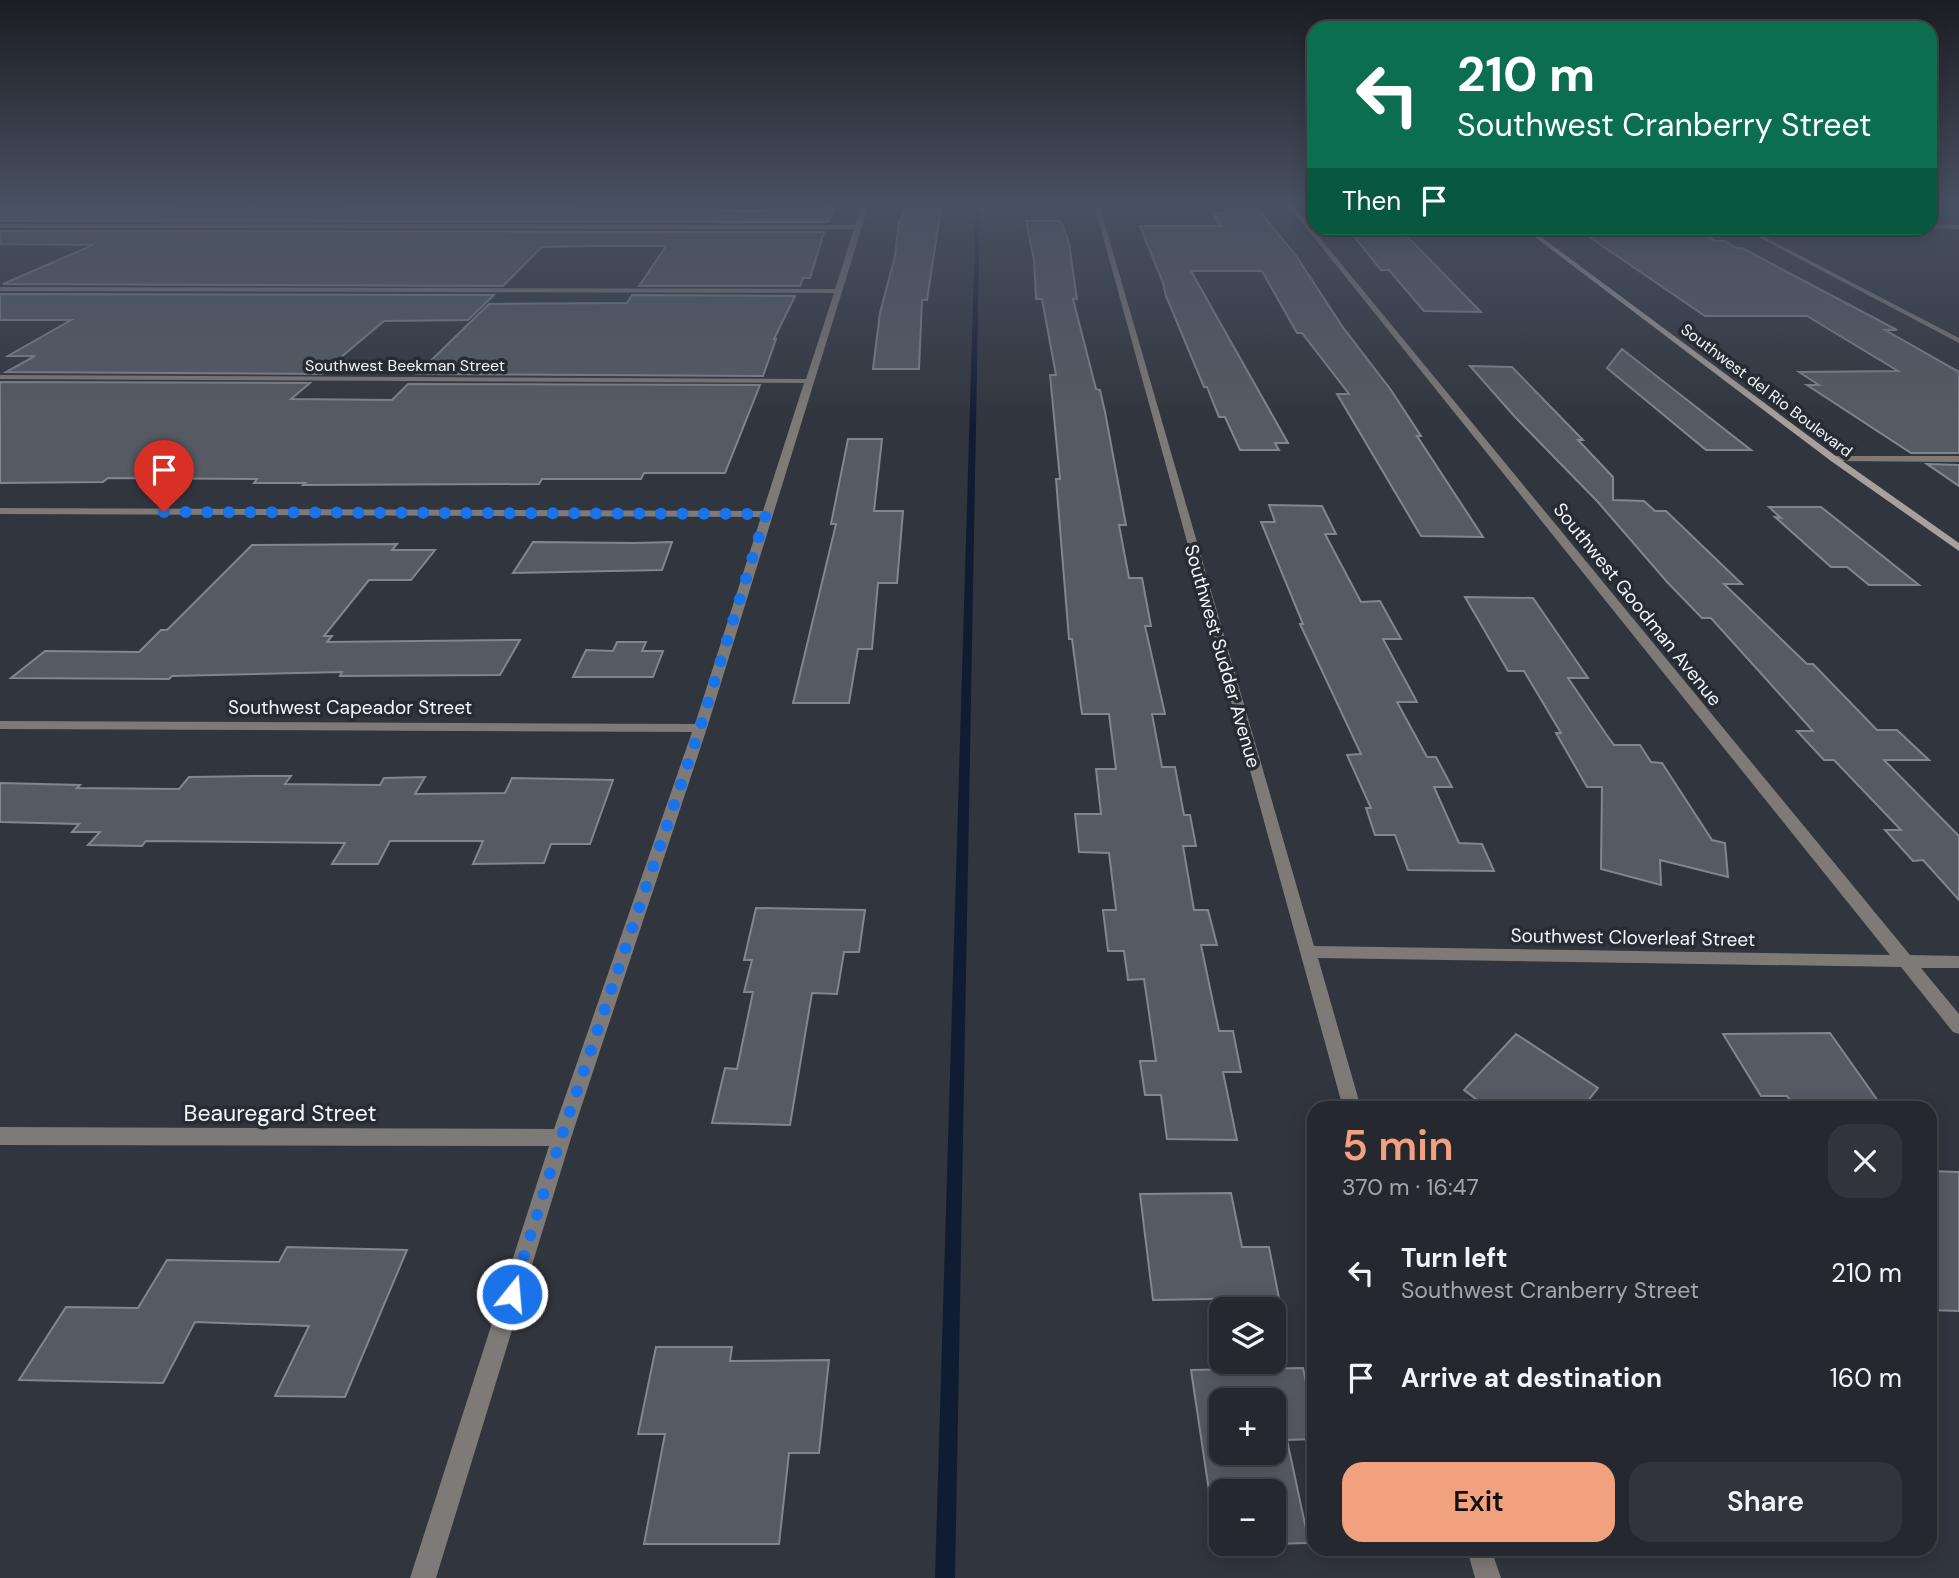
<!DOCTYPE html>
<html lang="en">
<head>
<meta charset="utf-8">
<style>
  :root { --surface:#25282e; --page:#31343a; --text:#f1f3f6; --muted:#a3a6aa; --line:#42444a; --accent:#f2a17e }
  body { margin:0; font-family:"DM Sans",sans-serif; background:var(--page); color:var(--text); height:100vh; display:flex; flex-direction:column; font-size:26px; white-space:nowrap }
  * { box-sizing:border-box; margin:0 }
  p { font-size:23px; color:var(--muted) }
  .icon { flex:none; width:38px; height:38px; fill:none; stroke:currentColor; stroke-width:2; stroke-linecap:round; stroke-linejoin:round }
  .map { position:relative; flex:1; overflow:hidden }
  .panel { position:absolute; left:1307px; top:1101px; width:630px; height:455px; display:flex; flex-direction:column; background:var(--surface); border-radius:21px; box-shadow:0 4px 18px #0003,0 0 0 2px var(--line) }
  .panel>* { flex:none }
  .banner { position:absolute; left:1307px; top:21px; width:630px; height:214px; border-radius:21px; box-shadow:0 4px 18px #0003,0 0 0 2px var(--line); background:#0b6e4f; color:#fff; overflow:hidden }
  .fabs { position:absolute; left:1209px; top:1297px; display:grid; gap:14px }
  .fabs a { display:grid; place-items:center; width:77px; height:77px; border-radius:14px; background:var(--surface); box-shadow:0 4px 18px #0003,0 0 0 2px var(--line); font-size:35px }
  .pin { position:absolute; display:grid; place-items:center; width:60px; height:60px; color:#fff; margin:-72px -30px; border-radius:50% 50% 50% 0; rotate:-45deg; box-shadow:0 0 7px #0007 }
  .pin .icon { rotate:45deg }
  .me { position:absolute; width:77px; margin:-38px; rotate:17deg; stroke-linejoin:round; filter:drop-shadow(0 0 5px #0008) }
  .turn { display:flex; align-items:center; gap:24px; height:147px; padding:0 35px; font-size:32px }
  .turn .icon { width:91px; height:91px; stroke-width:2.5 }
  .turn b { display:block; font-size:49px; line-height:60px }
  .then { display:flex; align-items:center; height:66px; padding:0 35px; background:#0003; gap:14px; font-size:26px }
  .round { display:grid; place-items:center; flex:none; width:74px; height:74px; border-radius:21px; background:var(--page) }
  .head { display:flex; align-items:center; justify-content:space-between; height:119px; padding:0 35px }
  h1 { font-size:42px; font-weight:600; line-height:52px; color:var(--accent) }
  .action { display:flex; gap:14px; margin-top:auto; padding:14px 35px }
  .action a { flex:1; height:80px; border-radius:21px; background:var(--accent); color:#111; font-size:28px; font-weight:600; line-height:80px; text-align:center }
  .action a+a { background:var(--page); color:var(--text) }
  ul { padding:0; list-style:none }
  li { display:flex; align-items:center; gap:21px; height:105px; padding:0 35px }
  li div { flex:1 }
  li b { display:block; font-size:26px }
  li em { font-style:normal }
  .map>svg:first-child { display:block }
</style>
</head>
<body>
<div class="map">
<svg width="1959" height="1578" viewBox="0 0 1959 1578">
  <rect width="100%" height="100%" fill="#31353d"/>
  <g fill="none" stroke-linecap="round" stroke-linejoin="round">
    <!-- stream -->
    <path fill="#101c32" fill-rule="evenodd" d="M976,204H980L955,1578H935Z"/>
  </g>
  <!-- building -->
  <path fill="#565b63" stroke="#81868f" stroke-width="2" fill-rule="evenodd" d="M1223,204H1254L1297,257L1342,326L1391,390L1421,436H1417L1483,537L1421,536L1337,394H1349L1302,333H1297L1262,271H1191L1288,443H1275L1279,450H1240L1225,417H1219L1207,387H1204L1166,296L1163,283L1140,226H1220L1214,214L1229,212Z
    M385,206L383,207H581L579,209L757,211L835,207L828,222L0,221V207Z
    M905,208H941L927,300H922L919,369H873L880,313L895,256L899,221H901Z
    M1026,221H1061L1069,243L1077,299H1073L1096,389L1100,390L1105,412L1126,525H1119L1129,578H1142L1151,626H1145L1165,714H1152L1162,767H1175L1184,815H1190L1196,846H1183L1194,910H1208L1217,945H1201L1219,1031H1233L1241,1072H1223L1237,1140L1167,1139L1161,1095H1145L1140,1061H1156L1144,979L1128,980L1124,951H1108L1103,910H1116L1109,853L1079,852L1075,814H1101L1096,769H1116L1109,714H1082L1072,639H1069L1056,479H1060L1050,375H1056L1042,299H1036L1034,260Z
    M1347,228H1399L1481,312L1424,311L1389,270H1381Z
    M1576,228H1693L1715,241H1725L1736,248H1742L1897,330H1885L1959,372V453H1911L1807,385H1819L1799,372L1898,371L1807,316H1705Z
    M0,231L824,232L810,278H803L800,286H639L666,246H596L542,247L503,286L3,284L93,245L0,244Z
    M0,294L494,295L468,320L384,321L321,374L6,372L35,356H8L71,320H0Z
    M632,295L795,296L774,339H776L763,376L417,374L489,304L627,303Z
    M1622,349L1751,450H1706L1607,368Z
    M1470,366L1512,367L1583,440H1578L1613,477V500L1644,501L1655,511H1666L1742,584H1724L1807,664H1813L1877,730H1897L1929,760H1884L1959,836V900L1923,860L1913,861L1885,830H1901L1834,760H1824L1797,731H1813L1711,618H1702L1668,583L1597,501L1515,417Z
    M0,382L310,383L291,399L392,400L408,384L760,385L725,473H644L641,479H542L539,484L303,485L305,483H254L257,479L108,478L103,482L0,483Z
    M848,439H882L874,511H903L897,583H878L872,649H858L849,703H793L836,524H831Z
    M1927,464L1959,465V486Z
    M1269,505L1322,506L1336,534H1325L1361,602L1380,601L1401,639H1383L1417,702H1397L1427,757H1436L1452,787H1434L1459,843L1482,844L1494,871L1408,870L1395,835H1375L1366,808H1371L1347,755L1361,754L1300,624H1303L1261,522H1275Z
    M1769,507H1821L1919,585H1869L1847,567H1831L1775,517L1781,518Z
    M533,542L634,543L672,542L662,570L513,573Z
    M397,544L392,550H435L411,580H369L324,636H332L327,642L520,640L500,675L340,676L342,672L172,676L169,679L11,678L45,651L139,652L161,630H167L252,545Z
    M1465,597L1533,598L1588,678H1568L1606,734L1614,745H1640L1651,762L1662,763L1712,840L1725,843L1728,877L1660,860L1661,885L1601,869L1602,787H1587L1556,733H1561L1524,671H1508Z
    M617,642H646L642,651H663L653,677H573L586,650L613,651Z
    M254,776H291L285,784L380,785L384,778L425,777L415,794L505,793L512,778L613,780L590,844H551L544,863L473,864L483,841H390L378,864H332L345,843L146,841L142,846L88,845L100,832H72L79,824L0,822V783L80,785L77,788L179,789L189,777Z
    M756,908L865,910L859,952H844L837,994L812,993L790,1125L712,1123L725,1068L737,1069L753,992H744L752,960H744Z
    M1830,1033L1883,1108H1795L1787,1096H1761L1723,1034Z
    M1516,1034L1598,1088L1582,1108H1488L1464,1090Z
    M1930,1171L1959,1172V1311L1930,1310Z
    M1231,1193L1242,1247H1269L1279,1298L1153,1300L1140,1194Z
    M287,1247L407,1250L345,1397L275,1396L309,1326L195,1322L163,1383L19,1380L66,1307L138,1308L167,1260L279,1262Z
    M656,1347H732L730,1361L829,1360L819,1453H789L779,1544H644L665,1434H638Z
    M1303,1368L1314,1420V1439L1287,1440L1309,1543L1274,1544V1491H1209L1191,1370ZM1222,1400H1274V1452H1222Z"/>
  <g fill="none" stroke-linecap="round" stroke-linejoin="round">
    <!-- street -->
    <path fill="#7e7a78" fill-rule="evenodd" d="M862,204H868L862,227L707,728L571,1138L436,1578H410L549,1146L0,1145V1127L554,1129L692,732L0,729V721L695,724L761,517L0,514V508L763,511L804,383L0,379V375L806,379L834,293L0,291V287L835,289L854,229L0,228V224L855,225Z
      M1094,204H1099L1314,946L1890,955L1287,204H1292L1910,955L1959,956V968H1921L1959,1014V1034L1953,1032L1901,967L1318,958L1361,1108H1343Z
      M1930,225H1959V229L1928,228Z
      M1741,228H1747L1959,338V343Z
      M1834,456H1959V462L1831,461L1829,459Z
      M1467,1549H1491L1501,1578H1475Z"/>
    <!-- secondary -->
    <path fill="#a7a09d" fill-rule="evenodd" d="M1523,228H1529L1837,457L1959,543V551L1831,461Z"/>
  </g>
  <!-- sky -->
  <linearGradient id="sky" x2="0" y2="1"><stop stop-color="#1b1d22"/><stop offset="0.48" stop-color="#485162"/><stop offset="1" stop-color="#485162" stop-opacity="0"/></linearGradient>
  <rect width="1959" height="424" fill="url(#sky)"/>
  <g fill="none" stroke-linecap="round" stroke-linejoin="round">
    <!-- route -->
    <path stroke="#1a73e8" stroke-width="12" stroke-dasharray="0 21.6" d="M164,512L766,514L700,728L561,1138L512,1294"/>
  </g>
  <g text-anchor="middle" stroke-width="7" stroke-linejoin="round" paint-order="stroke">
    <!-- far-street labels -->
    <g font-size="16" fill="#f2f5fa" stroke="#272b32">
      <text x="405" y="371">Southwest Beekman Street</text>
      <text transform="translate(1767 390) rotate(37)" y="6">Southwest del Rio Boulevard</text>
    </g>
    <!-- street labels -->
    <g font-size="19" fill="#f2f5fa" stroke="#272b32">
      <text transform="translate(1638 604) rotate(51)" y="7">Southwest Goodman Avenue</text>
      <text transform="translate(1223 656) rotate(74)" y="7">Southwest Sudder Avenue</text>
      <text x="350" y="714">Southwest Capeador Street</text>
      <text transform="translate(1633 937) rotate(1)" y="7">Southwest Cloverleaf Street</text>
    </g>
    <!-- near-street labels -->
    <g font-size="23" fill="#f2f5fa" stroke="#272b32">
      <text x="280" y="1121">Beauregard Street</text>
    </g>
  </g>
</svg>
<div class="fabs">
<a><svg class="icon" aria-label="layers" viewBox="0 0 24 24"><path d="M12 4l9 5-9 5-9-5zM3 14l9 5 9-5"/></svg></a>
<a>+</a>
<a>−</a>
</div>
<div class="pin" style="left:164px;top:512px;background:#d93025"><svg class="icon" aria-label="arrive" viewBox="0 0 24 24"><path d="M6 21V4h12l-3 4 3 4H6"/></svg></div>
<svg class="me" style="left:512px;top:1294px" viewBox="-20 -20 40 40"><circle r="17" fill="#1a73e8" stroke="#fff" stroke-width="3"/><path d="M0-11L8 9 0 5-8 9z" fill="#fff"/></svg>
<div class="banner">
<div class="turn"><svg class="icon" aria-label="left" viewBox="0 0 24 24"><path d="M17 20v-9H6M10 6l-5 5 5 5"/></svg><div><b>210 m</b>Southwest Cranberry Street</div></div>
<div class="then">Then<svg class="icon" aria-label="arrive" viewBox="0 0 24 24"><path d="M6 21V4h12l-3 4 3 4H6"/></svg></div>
</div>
<section class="panel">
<div class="head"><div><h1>5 min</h1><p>370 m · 16:47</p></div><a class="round"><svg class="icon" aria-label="close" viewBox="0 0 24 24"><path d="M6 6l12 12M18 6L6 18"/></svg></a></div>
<ul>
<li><svg class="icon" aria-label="left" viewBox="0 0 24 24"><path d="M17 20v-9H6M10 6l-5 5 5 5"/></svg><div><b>Turn left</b><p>Southwest Cranberry Street</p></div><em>210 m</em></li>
<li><svg class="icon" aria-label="arrive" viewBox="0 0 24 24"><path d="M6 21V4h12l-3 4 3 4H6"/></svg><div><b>Arrive at destination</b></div><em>160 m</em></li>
</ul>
<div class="action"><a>Exit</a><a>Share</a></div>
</section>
</div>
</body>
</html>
